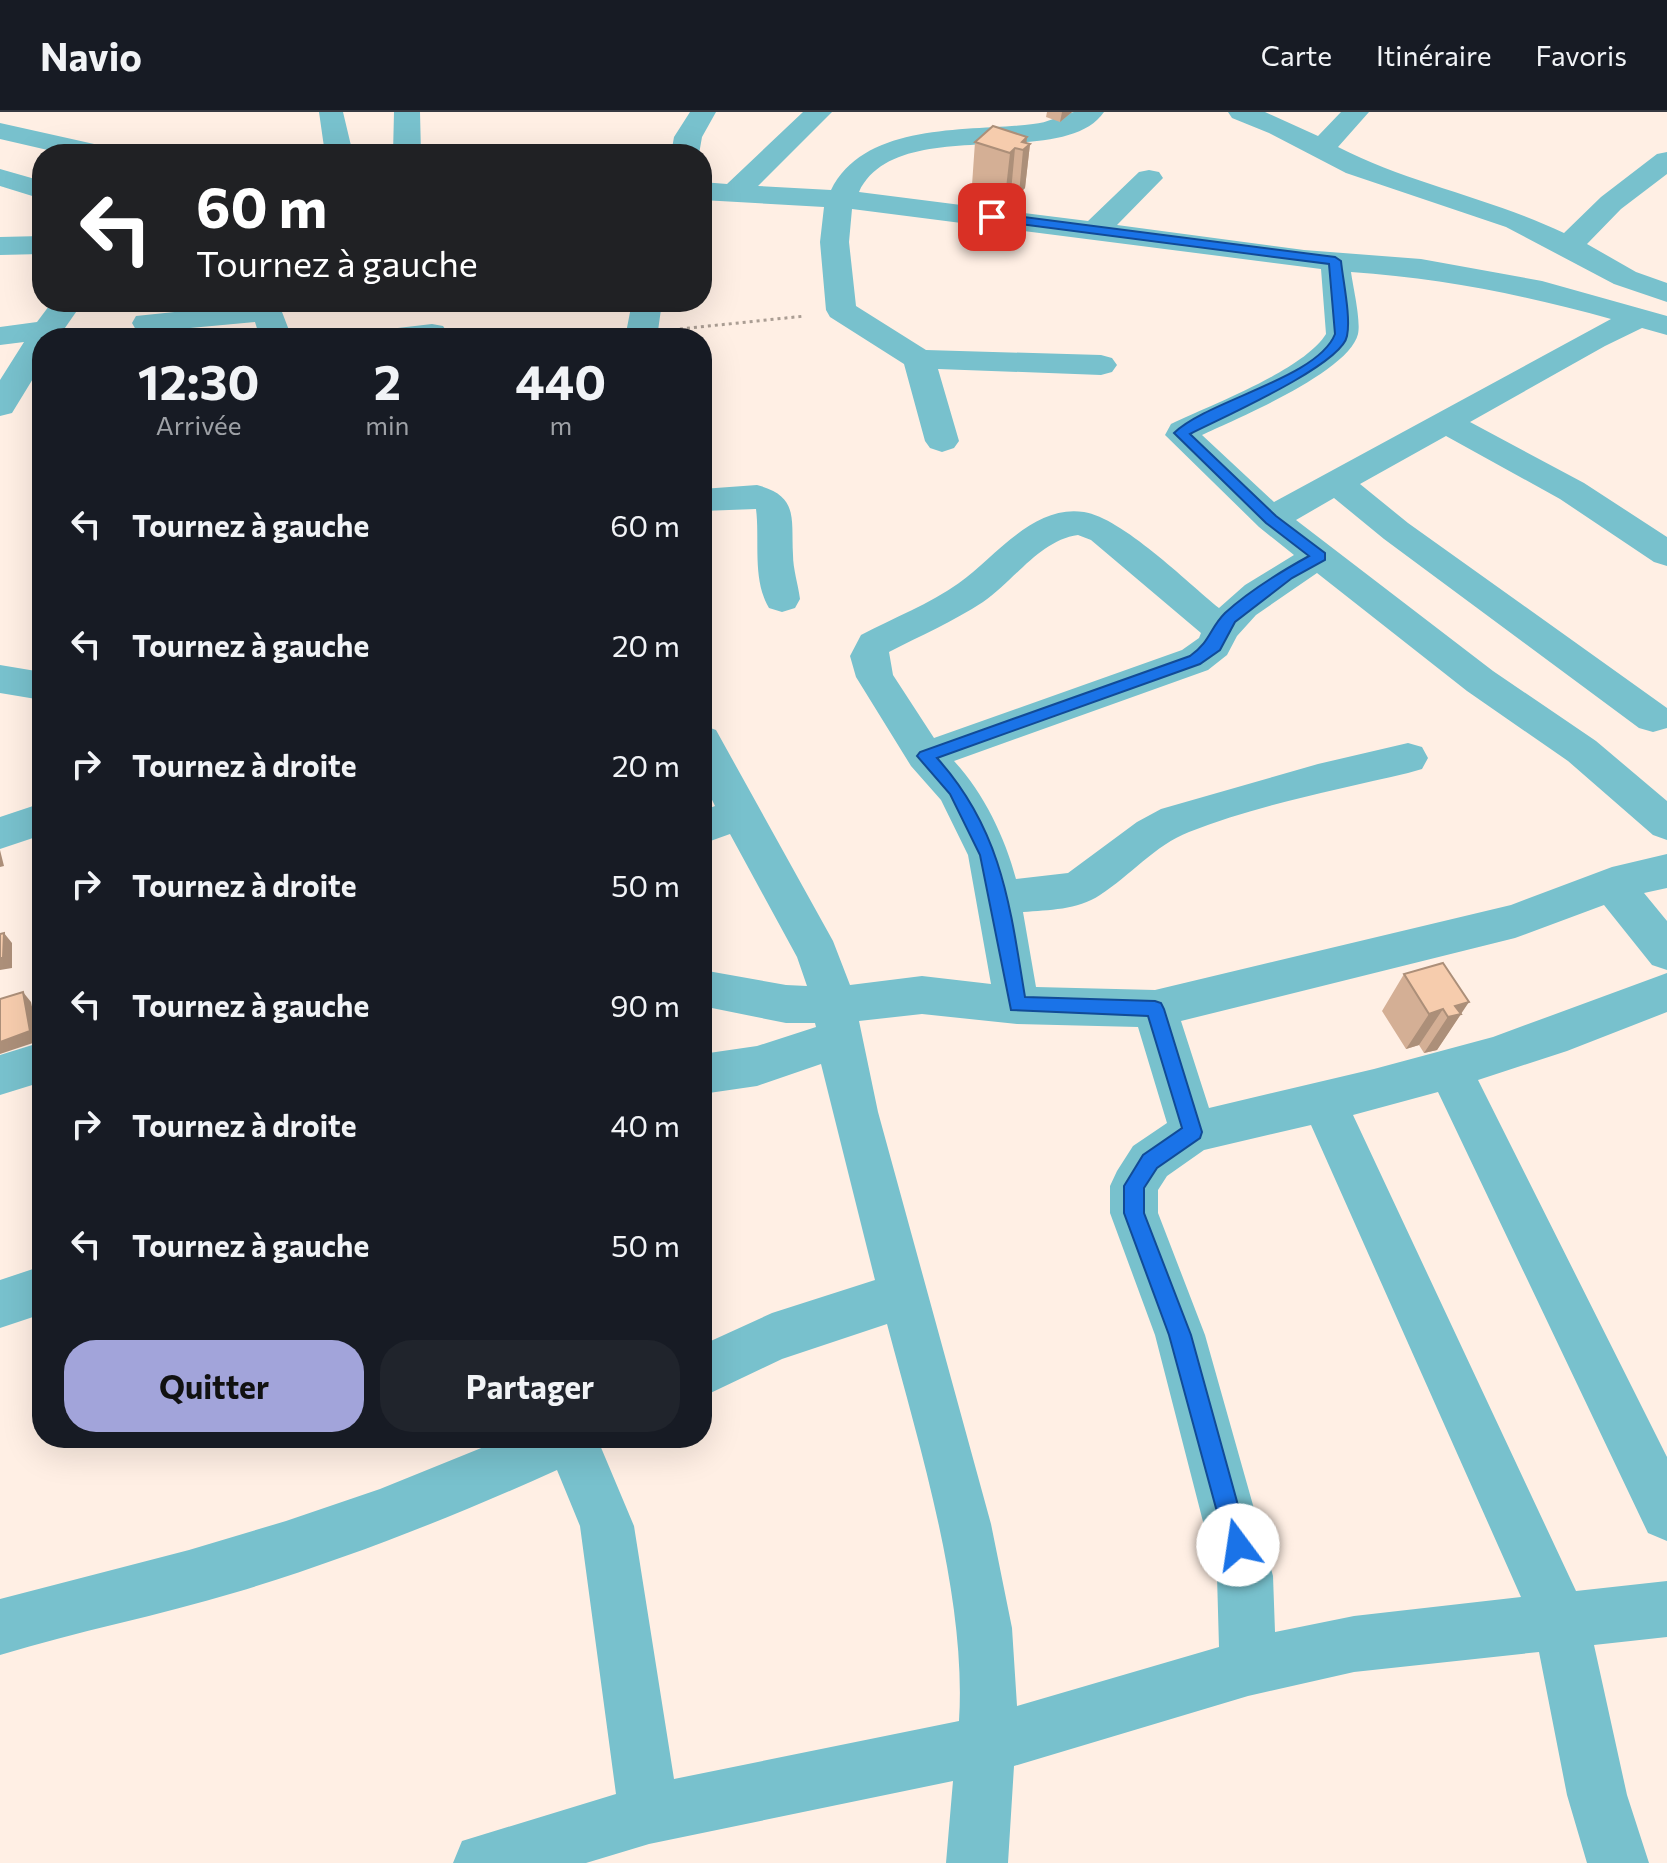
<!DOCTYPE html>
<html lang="fr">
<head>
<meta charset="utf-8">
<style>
  :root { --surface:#171b24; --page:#20242c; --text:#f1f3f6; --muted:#9ea1a6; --line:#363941; --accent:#a2a4da }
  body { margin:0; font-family:Commissioner,sans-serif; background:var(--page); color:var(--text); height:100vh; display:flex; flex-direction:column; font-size:30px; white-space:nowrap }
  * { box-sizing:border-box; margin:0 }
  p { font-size:26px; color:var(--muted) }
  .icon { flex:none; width:44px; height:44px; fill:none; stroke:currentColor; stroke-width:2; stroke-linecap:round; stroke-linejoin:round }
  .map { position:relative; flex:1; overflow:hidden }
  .panel { position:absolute; left:32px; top:216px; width:680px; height:1120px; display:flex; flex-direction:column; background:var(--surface); border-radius:32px; box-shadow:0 8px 32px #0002 }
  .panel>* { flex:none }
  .guide { position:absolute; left:32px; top:32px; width:680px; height:168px; border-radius:32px; box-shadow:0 8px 32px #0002; background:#202124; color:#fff; overflow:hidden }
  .pin { position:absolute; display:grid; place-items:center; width:68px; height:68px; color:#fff; margin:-34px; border-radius:16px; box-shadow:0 4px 12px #0006 }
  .me { position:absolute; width:88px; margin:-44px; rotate:346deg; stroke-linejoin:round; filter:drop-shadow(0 0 6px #0008) }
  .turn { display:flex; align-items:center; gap:28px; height:168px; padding:0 32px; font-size:36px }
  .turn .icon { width:104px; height:104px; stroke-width:2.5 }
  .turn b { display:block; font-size:56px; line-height:68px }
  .eta { display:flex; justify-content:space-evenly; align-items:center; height:136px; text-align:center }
  .eta b { font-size:48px; font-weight:700; line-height:56px }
  .button { display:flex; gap:16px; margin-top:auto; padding:16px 32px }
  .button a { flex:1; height:92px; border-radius:32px; background:var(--accent); color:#111; font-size:32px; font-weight:700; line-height:92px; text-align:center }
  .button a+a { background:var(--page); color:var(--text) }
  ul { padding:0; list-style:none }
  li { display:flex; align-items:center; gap:24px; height:120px; padding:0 32px }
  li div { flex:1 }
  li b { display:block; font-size:30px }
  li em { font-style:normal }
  header { display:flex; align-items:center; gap:48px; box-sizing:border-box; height:112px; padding:0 40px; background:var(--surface); border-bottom:2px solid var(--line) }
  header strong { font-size:38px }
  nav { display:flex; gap:44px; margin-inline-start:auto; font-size:28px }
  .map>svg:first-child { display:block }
</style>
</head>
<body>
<header>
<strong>Navio</strong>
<nav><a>Carte</a><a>Itinéraire</a><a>Favoris</a></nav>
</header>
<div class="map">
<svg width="1667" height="1751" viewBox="0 0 1667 1751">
  <rect width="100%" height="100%" fill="#ffefe4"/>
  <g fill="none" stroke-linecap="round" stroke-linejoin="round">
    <!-- path -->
    <path stroke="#aa9d93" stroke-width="3" stroke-dasharray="3 4" stroke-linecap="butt" d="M680,217L805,204"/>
    <!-- minor -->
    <path fill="#78c1cd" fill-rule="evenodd" d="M319,0H343L353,42H325Z
      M394,0H420L421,42H393Z
      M690,0H716L702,25L699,42H671L674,25Z
      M803,0H832L758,74L831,78C866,9 968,20 1033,12C1048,11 1060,3 1074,0C1083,0 1095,0 1104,0C1063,60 897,0 859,80L1088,109L1139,60L1149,58L1159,60L1163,66L1117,113L1304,138L1421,147L1542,169L1667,204V223L1642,216L1605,234L1470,310L1584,371L1667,425V454L1654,450L1560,387L1446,324L1360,372L1408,411L1667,596V616L1653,620L1639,616L1384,427L1334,386L1296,408L1493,559L1596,629L1667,689V728L1653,723L1568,649L1467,579L1317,461L1256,503L1237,524L1227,543L1208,558L954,649C983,680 1005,725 1016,767L1068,761L1137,710L1161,697L1318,652L1408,631L1422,635L1428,646L1422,657L1408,661C1336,678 1258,693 1189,720C1155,733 1130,764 1100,783C1077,798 1049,798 1023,800L1036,875L1155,878L1511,793L1612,755L1667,742V776L1644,781L1667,809V858L1652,853L1604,793L1515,826L1181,909L1209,996L1374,957L1493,925L1667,861V900L1567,939L1478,968L1667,1345V1429L1648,1421L1438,980L1353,1003L1576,1479L1667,1469V1525L1594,1533L1627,1683L1649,1751H1587L1567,1683L1539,1540L1354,1560L1248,1584L1014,1654L1008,1751H946L953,1669L649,1732L586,1751H453L462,1729L616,1682L580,1414L557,1358C453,1405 346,1447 237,1480C158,1504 78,1519 0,1543V1487L189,1438L286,1409L380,1377L506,1326H597L634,1414L674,1667L959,1609C967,1485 919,1333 887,1212L782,1247L702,1285V1233L772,1201L875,1168L821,952L757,974L702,982V942L757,934L816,915L815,911H786L702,894V858L786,873L807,874L797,845L730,722L702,732V699L715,694L702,667V613L716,618L833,829L850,873L922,864L991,872L968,743L941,688L911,654L856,565L850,544L861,523C893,506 930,492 959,471C995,445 1034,392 1084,400C1122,406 1187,470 1219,496L1245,473L1294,443L1259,415L1165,323L1171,312C1211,293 1304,258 1326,222L1321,157L852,97L849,130L856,194L926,238L1101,243L1112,246L1117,253L1112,260L1101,263L938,257L959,329L954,336L942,340L930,336L925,329L904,252L830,205L826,198L820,130L824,95L702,88V70L727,72ZM1351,160C1440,166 1525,183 1611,207L1274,390L1202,323C1236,307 1349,260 1358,222C1361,208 1353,175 1351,160ZM1078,423L1091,428L1201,521L1199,526L1182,538L934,626L893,563L889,540C920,524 954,509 983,490C1014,469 1040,428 1078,423ZM922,902L1017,912L1138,915L1167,1011L1133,1034L1117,1059L1110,1074V1101L1155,1223L1217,1464L1219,1535L1017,1594L1012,1516L991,1412L878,1000L859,909ZM1311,1013L1521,1485L1354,1504L1275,1520L1273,1464L1205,1223L1158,1101V1078L1167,1064L1204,1038Z
      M1228,0H1265L1318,24L1341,0H1369L1338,35C1410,72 1491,86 1564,121L1601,85L1657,42L1667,40V62L1621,97L1587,132L1636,160L1667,171V190L1614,172L1506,115L1346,61L1269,21L1232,6Z
      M0,11L112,36L116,42H65L0,27Z
      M0,57L42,69V87L0,74Z
      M42,124V142L0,143V125Z
      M52,190H83L58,226H42V252L12,301L0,304V268L24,230L0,233V215L37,210Z
      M632,190H662L657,226H625Z
      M261,191L282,200L292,226H260L255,210L147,220L136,218L132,211L136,204Z
      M432,212L443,214L448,221L444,226H367L372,219Z
      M757,373C799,384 791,406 793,443C793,457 798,472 800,487L795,496L782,500L769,496C752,467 760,429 756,397L702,399V377Z
      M0,553L42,560V588L0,581Z
      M42,691V723L0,737V705Z
      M42,930V970L0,983V943Z
      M42,1154V1202L0,1216V1168Z"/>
  </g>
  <!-- wall -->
  <path fill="#d4af95" d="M1047,0H1072L1060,10L1046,5Z
    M975,30L1030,32L1025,76L1019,82L1011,80L1005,85L972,73Z
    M1404,862L1461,902L1437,938L1424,941L1419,933L1406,937L1382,899Z"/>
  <!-- shaded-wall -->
  <path fill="#ac8f79" d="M1062,0H1072L1060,10Z
    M1027,25L1026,36L1030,32L1025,76L1019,82L1023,38L1022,30Z
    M1015,36L1011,80L1005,85L1010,41Z
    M0,738L4,754L0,755Z
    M4,821L12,831V856L0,858V846Z
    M23,880L31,890L39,929L0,942V930Z
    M1469,890L1437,938L1424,941L1455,894Z
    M1443,897L1419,933L1406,937L1429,902Z"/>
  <!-- building -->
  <path fill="#f6ccad" stroke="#ac8f79" stroke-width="2" d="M993,14L1027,25L1022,30L1030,32L1023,38L1015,36L1010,41L975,30Z
    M4,821L3,846H0V822Z
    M1443,851L1469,890L1455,894L1461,902L1448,905L1443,897L1429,902L1404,862Z
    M23,880L30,919L0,930V887Z"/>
  <!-- route -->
  <path fill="#1a73e8" stroke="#114b97" stroke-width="2" d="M992,101L1335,145L1341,149C1343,169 1351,205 1347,224C1342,253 1219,307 1190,322L1276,404L1325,441V448L1292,466L1235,510L1220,538L1200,552L937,646C1002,718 1010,794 1025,885L1155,889L1161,891L1164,897L1202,1020L1200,1026L1157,1056L1144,1076V1101L1191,1223L1249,1433L1246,1441L1238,1444L1230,1441L1226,1433L1169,1223L1124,1101V1074L1143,1043L1182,1016L1148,904L1011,898L980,743L950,682L917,644L920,640L1190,544C1211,529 1209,517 1225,501C1249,479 1280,460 1309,444L1266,411L1174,321C1208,288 1318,266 1335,222L1329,152L988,108V102Z"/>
</svg>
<div class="pin" style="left:992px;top:105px;background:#d93025"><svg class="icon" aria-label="arrive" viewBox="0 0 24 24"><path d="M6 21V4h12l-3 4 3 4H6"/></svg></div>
<svg class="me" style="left:1238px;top:1433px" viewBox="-20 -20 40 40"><circle r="19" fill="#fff"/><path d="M0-13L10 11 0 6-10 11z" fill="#1a73e8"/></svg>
<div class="guide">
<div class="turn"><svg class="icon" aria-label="left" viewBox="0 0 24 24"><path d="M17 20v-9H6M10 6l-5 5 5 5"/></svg><div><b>60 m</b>Tournez à gauche</div></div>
</div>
<section class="panel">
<div class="eta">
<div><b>12:30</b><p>Arrivée</p></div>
<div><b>2</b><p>min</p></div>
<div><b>440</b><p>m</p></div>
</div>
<ul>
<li><svg class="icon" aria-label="left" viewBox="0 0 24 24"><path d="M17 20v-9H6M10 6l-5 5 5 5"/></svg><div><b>Tournez à gauche</b></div><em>60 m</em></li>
<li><svg class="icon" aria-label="left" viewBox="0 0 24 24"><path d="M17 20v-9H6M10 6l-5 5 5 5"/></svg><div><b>Tournez à gauche</b></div><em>20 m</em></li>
<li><svg class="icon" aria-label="right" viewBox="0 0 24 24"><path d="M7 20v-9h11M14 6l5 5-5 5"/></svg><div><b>Tournez à droite</b></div><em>20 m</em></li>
<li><svg class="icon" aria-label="right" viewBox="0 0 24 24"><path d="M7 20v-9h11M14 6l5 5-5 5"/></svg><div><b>Tournez à droite</b></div><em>50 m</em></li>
<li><svg class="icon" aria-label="left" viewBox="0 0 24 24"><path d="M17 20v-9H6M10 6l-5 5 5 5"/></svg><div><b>Tournez à gauche</b></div><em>90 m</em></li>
<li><svg class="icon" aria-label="right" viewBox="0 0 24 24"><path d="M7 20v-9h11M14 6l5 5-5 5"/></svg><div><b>Tournez à droite</b></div><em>40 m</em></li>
<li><svg class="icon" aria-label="left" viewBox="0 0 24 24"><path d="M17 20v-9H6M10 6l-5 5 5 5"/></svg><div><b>Tournez à gauche</b></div><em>50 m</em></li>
</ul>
<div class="button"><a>Quitter</a><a>Partager</a></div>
</section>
</div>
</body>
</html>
